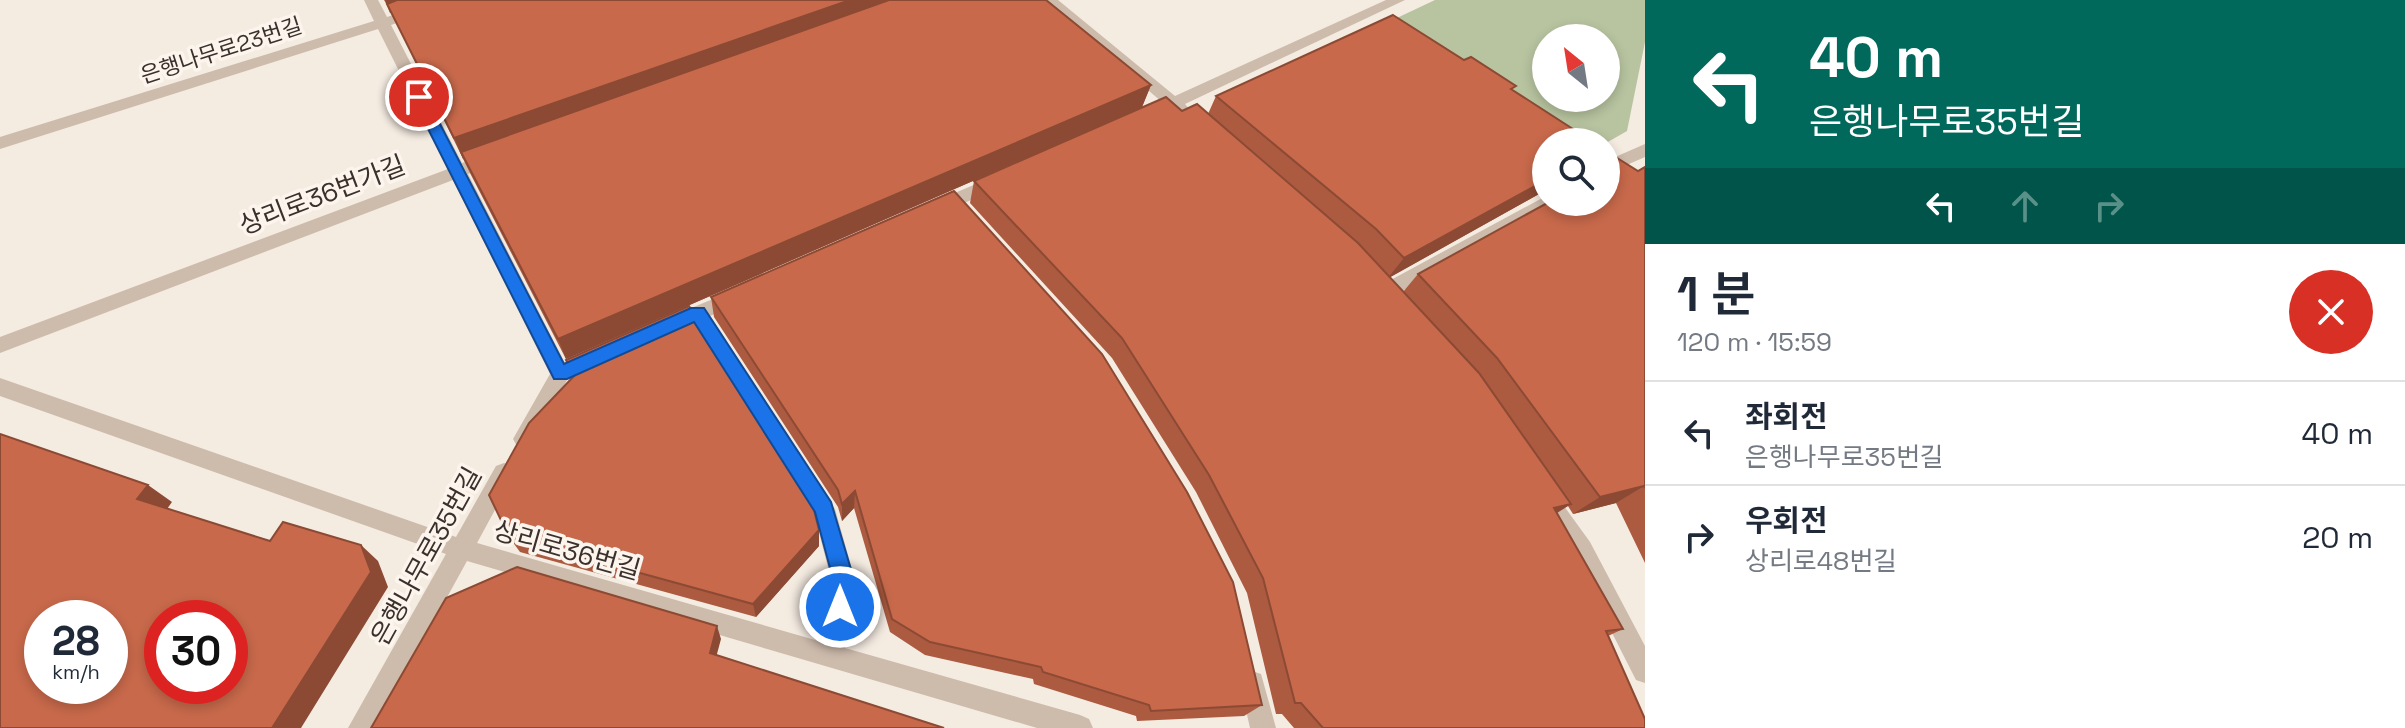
<!DOCTYPE html>
<html lang="ko">
<head>
<meta charset="utf-8">
<style>
  :root { --surface:#fff; --page:#f6f6f7; --text:#1f2937; --muted:#747a83; --line:#e0e1e3 }
  body { margin:0; font-family:"Space Grotesk","Noto Sans KR",sans-serif; background:var(--page); color:var(--text); height:100vh; display:flex; flex-direction:column; font-size:30px; white-space:nowrap }
  * { box-sizing:border-box; margin:0 }
  p { font-size:26px; color:var(--muted) }
  .icon { flex:none; width:44px; height:44px; fill:none; stroke:currentColor; stroke-width:2; stroke-linecap:round; stroke-linejoin:round }
  .map { position:relative; flex:1; overflow:hidden }
  .side { display:flex; flex-direction:column; background:var(--surface); width:760px }
  .side>* { flex:none }
  .hud { background:#00695c; color:#fff; overflow:hidden }
  .needle { width:52px; rotate:330deg }
  .buttons { position:absolute; left:1532px; top:24px; display:grid; gap:16px }
  .buttons a { display:grid; place-items:center; width:88px; height:88px; border-radius:50%; background:var(--surface); box-shadow:0 4px 12px #0003; font-size:40px }
  .speed { position:absolute; left:24px; top:600px; display:flex; gap:16px; font-size:40px; font-weight:700; text-align:center }
  .speed>* { display:grid; place-content:center; width:104px; height:104px; border-radius:50%; background:var(--surface); box-shadow:0 4px 12px #0003; line-height:1 }
  .speed small { font-size:20px; font-weight:400 }
  .speed .limit { border:12px solid #d22; background:#fff; color:#111 }
  .pin { position:absolute; display:grid; place-items:center; width:68px; height:68px; color:#fff; margin:-34px; border:4px solid #fff; border-radius:50%; box-shadow:0 2px 8px #0007 }
  .me { position:absolute; width:88px; margin:-44px; rotate:0deg; stroke-linejoin:round; filter:drop-shadow(0 0 6px #0008) }
  .turn { display:flex; align-items:center; gap:28px; height:168px; padding:0 32px; font-size:36px }
  .turn .icon { width:104px; height:104px; stroke-width:2.5 }
  .turn b { display:block; font-size:56px; line-height:68px }
  .lanes { display:flex; align-items:center; height:76px; padding:0 32px; background:#0003; justify-content:center; gap:40px; direction:ltr }
  .lanes .off { opacity:.35 }
  .round { display:grid; place-items:center; flex:none; width:84px; height:84px; border-radius:42px; background:var(--page) }
  .summary { display:flex; align-items:center; justify-content:space-between; height:136px; padding:0 32px }
  h1 { font-size:48px; font-weight:600; line-height:60px }
  ul { padding:0; list-style:none }
  li { display:flex; align-items:center; gap:24px; height:104px; padding:0 32px; border-top:2px solid var(--line) }
  li div { flex:1 }
  li b { display:block; font-size:30px }
  li em { font-style:normal }
  main { display:flex; flex:1; min-height:0 }
  .map>svg:first-child { display:block }
</style>
</head>
<body>
<main>
<div class="map">
<svg width="1645" height="728" viewBox="0 0 1645 728">
  <rect width="100%" height="100%" fill="#f4ebe1"/>
  <!-- green -->
  <path fill="#b8c4a0" fill-rule="evenodd" d="M1435,0H1645V42L1627,131L1606,143L1559,142L1382,25ZM1546,38H1606V98H1546Z"/>
  <g fill="none" stroke-linecap="round" stroke-linejoin="round">
    <!-- street -->
    <path fill="#cdbbac" fill-rule="evenodd" d="M364,0H378L387,17L440,0H462L391,25L462,163L491,153L499,159L497,163L468,174L565,363L595,351L602,353L605,359L602,365L567,380L531,446L524,448L517,446L513,439L550,374L453,180L0,353V337L448,169L378,29L0,149V137L374,21Z
      M1042,0H1058L1175,96L1386,0H1405L1185,104L1190,110L1188,114L1182,115L1172,110L1151,118L1145,117V109L1162,102Z
      M1645,144V157L1606,174V161Z
      M997,175L1003,177L1006,181L1003,185L941,214L935,215L926,209L929,204Z
      M1546,196V202H1555L1552,207L1390,298H1376L1374,293L1376,288Z
      M737,289L744,291L746,296L744,301L710,316L835,509L856,583L845,648L1080,715L1089,719L1093,728H1037L467,561L375,728H348L446,554L0,396V378L456,537L496,466L504,463L512,466L515,473L477,543L822,642L832,583L814,513L694,324L672,333L665,331L662,325L665,319Z
      M1548,492L1556,495L1590,542L1645,646V683L1636,680L1574,558L1540,509L1537,502L1540,495Z
      M1252,671L1261,674L1276,728H1250L1240,683L1243,674Z"/>
  </g>
  <!-- wall -->
  <path fill="#ac5a40" d="M384,0H1046L1151,85L1142,107L566,359L471,175L391,12Z
    M1464,60L1513,90L1546,142V194H1539L1390,277L1403,292L1418,274L1645,167V563L1616,503L1573,514L1568,506L1557,513L1623,629L1608,636L1645,728H1294L1282,714H1276L1247,593L1196,492L1112,358L970,203L974,181L1182,111L1208,114L1216,96Z
    M711,297L1262,705L1244,716L1137,721L1136,716L1034,684L1033,679L925,655L890,632L854,508L842,521L838,507L714,317Z
    M566,360L819,530V546L756,617L520,552L509,537L573,377Z"/>
  <!-- shaded-wall -->
  <path fill="#8c4a34" d="M385,0H430L390,13Z
    M850,0H912L463,159L454,138Z
    M1151,85L1142,107L566,359L558,339Z
    M1546,180V186L1539,194L1387,279L1404,258Z
    M148,485L172,502L162,516L137,499Z
    M1644,486L1616,503L1573,514L1600,497Z
    M855,491L854,508L842,521V504Z
    M1571,504L1545,520L1554,508Z
    M819,530V546L756,617L753,604Z
    M361,545L378,561L388,587L301,728H272Z
    M717,626L721,639L714,665L710,653Z"/>
  <!-- building -->
  <path fill="#c8694b" stroke="#8c4a34" stroke-width="2" fill-rule="evenodd" d="M397,0H850L454,138L387,4Z
    M889,0H1046L1151,85L558,339L461,152Z
    M1393,15L1464,60L1471,57L1516,86L1511,89L1593,142H1546V180L1404,258L1376,229L1216,96Z
    M1166,97L1182,111L1197,104L1358,243L1479,373L1571,504L1554,508L1623,629L1606,631L1645,719V728H1323L1301,703H1295L1263,578L1209,475L1122,338L974,181Z
    M1606,151L1638,171L1645,167V488L1644,486L1600,497L1497,358L1418,274L1549,202H1606Z
    M954,191L1102,354L1187,492L1233,582L1262,705L1151,711L1149,705L1043,672L1041,667L930,642L892,619L855,491L842,504L838,490L711,297Z
    M689,306L811,498L819,530L753,604L509,537L489,495L529,423L574,376L566,360Z
    M0,434L148,485L137,499L270,541L283,522L361,545L371,572L272,728H0ZM42,618H110V686H42ZM162,618H230V686H162Z
    M517,567L717,626L710,653L944,728H371L446,598Z"/>
  <!-- route -->
  <path fill="#1a73e8" stroke="#114b97" stroke-width="2" d="M419,92L426,97L564,364L691,308H704L831,502L855,583L848,615L840,618L833,615L829,607L834,583L815,512L694,322L567,379H554L412,97Z"/>
  <g text-anchor="middle" stroke-width="7" stroke-linejoin="round" paint-order="stroke">
    <!-- far-street labels -->
    <g font-size="22" fill="#3b302b" stroke="#fbf5ee">
      <text transform="translate(221 50) rotate(-18)" y="8">은행나무로23번길</text>
    </g>
    <!-- street labels -->
    <g font-size="26" fill="#3b302b" stroke="#fbf5ee">
      <text transform="translate(322 195) rotate(-21)" y="9">상리로36번가길</text>
      <text transform="translate(567 550) rotate(16)" y="9">상리로36번길</text>
      <text transform="translate(426 556) rotate(-61)" y="9">은행나무로35번길</text>
    </g>
  </g>
</svg>
<div class="buttons">
<a><svg class="needle" viewBox="-14 -14 28 28"><path d="M0-13l5 13h-10z" fill="#e53935"/><path d="M0 13l5-13h-10z" fill="#747a83"/></svg></a>
<a><svg class="icon" aria-label="search" viewBox="0 0 24 24"><circle cx="10" cy="10" r="6"/><path d="M15 15l6 6"/></svg></a>
</div>
<div class="speed"><div>28<small>km/h</small></div><div class="limit">30</div></div>
<div class="pin" style="left:419px;top:97px;background:#d93025"><svg class="icon" aria-label="arrive" viewBox="0 0 24 24"><path d="M6 21V4h12l-3 4 3 4H6"/></svg></div>
<svg class="me" style="left:840px;top:607px" viewBox="-20 -20 40 40"><circle r="17" fill="#1a73e8" stroke="#fff" stroke-width="3"/><path d="M0-11L8 9 0 5-8 9z" fill="#fff"/></svg>
</div>
<section class="side">
<div class="hud">
<div class="turn"><svg class="icon" aria-label="left" viewBox="0 0 24 24"><path d="M17 20v-9H6M10 6l-5 5 5 5"/></svg><div><b>40 m</b>은행나무로35번길</div></div>
<div class="lanes"><svg class="icon" aria-label="left" viewBox="0 0 24 24"><path d="M17 20v-9H6M10 6l-5 5 5 5"/></svg><svg class="icon off" aria-label="ahead" viewBox="0 0 24 24"><path d="M12 20V5M6 11l6-6 6 6"/></svg><svg class="icon off" aria-label="right" viewBox="0 0 24 24"><path d="M7 20v-9h11M14 6l5 5-5 5"/></svg></div>
</div>
<div class="summary"><div><h1>1 분</h1><p>120 m · 15:59</p></div><a class="round" style="background:#d93025;color:#fff"><svg class="icon" aria-label="close" viewBox="0 0 24 24"><path d="M6 6l12 12M18 6L6 18"/></svg></a></div>
<ul>
<li><svg class="icon" aria-label="left" viewBox="0 0 24 24"><path d="M17 20v-9H6M10 6l-5 5 5 5"/></svg><div><b>좌회전</b><p>은행나무로35번길</p></div><em>40 m</em></li>
<li><svg class="icon" aria-label="right" viewBox="0 0 24 24"><path d="M7 20v-9h11M14 6l5 5-5 5"/></svg><div><b>우회전</b><p>상리로48번길</p></div><em>20 m</em></li>
</ul>
</section>
</main>
</body>
</html>
